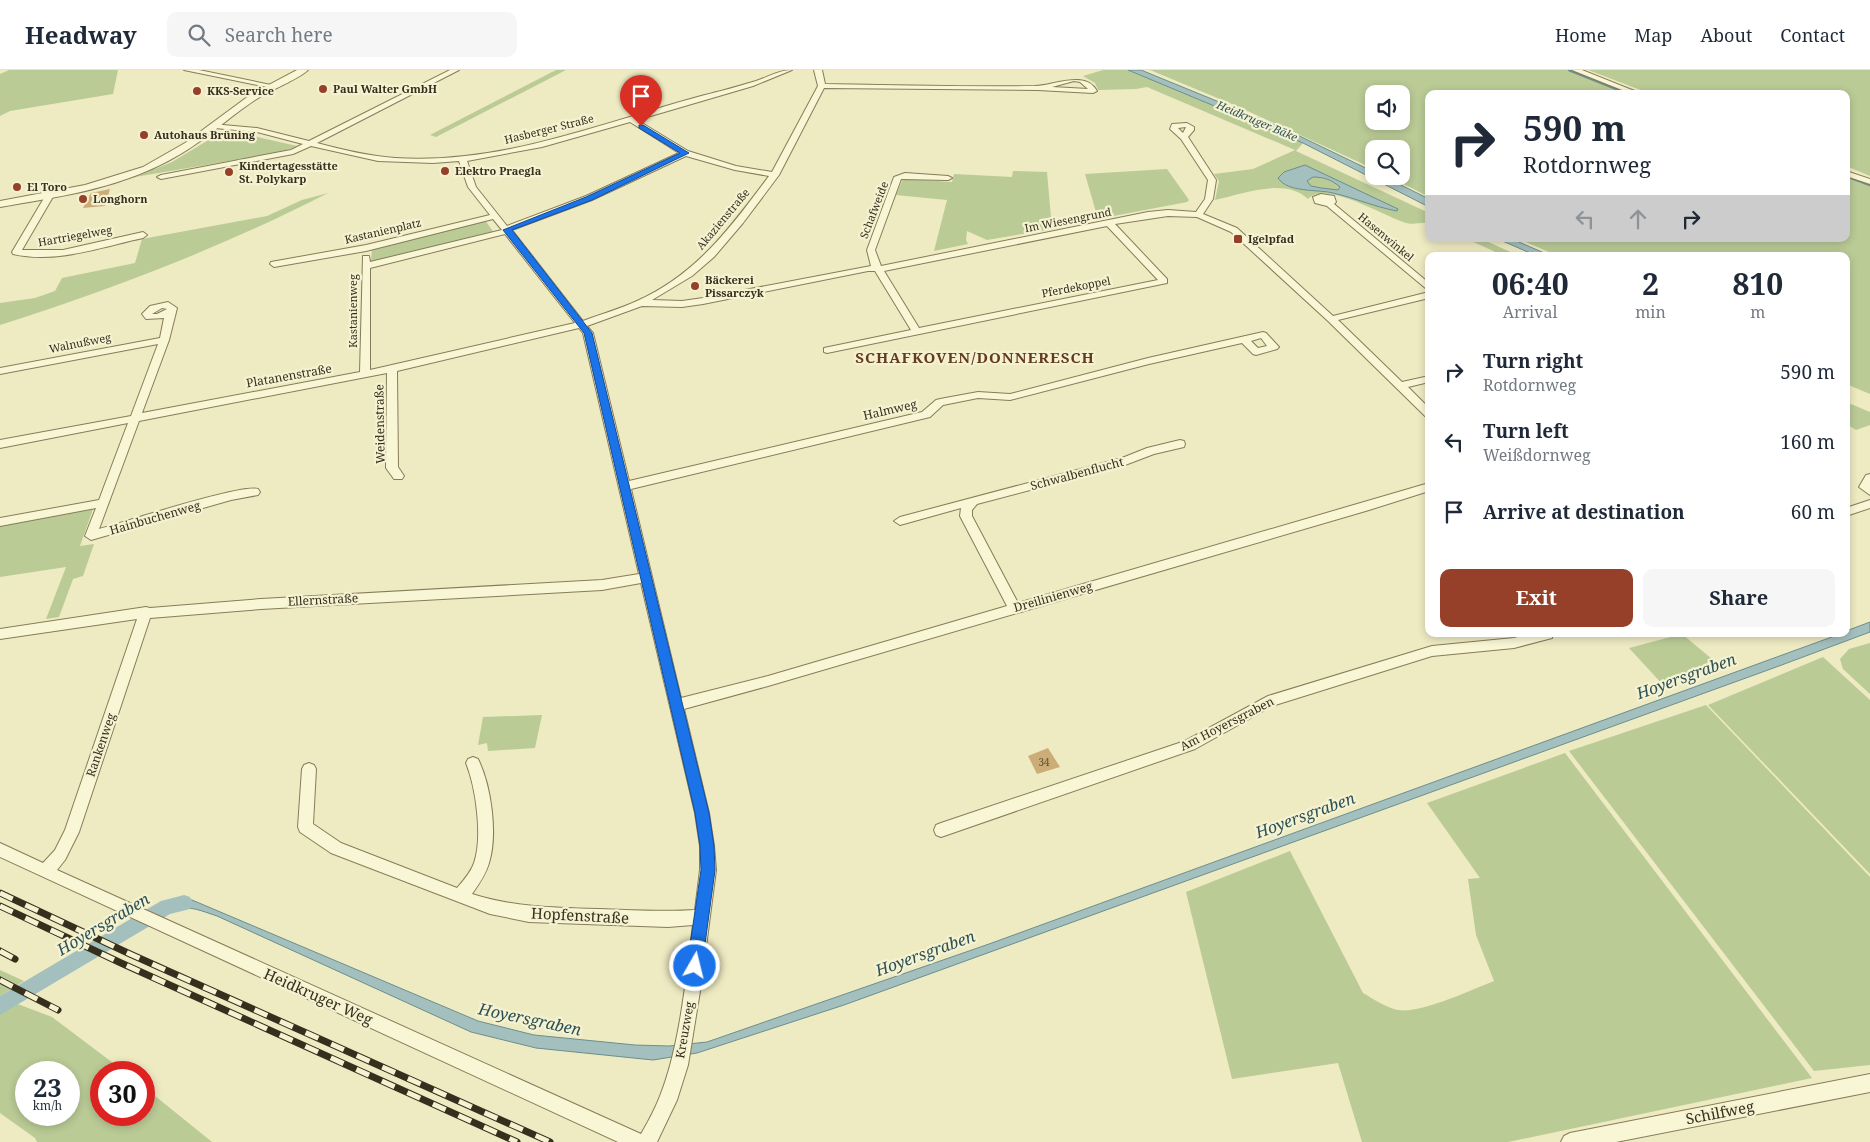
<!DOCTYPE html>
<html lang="en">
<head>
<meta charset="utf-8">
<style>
  :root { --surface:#fff; --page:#f6f6f7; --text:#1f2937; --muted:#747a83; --line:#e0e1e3; --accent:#96402a }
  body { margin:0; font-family:"Noto Serif",serif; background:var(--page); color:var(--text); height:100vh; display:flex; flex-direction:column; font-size:19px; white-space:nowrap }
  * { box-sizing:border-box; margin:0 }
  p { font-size:16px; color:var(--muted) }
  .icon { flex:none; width:28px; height:28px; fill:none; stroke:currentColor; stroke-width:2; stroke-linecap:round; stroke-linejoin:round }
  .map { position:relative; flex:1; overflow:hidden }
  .panel { position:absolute; left:1425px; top:182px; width:425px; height:385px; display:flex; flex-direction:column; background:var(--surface); border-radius:10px; box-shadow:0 2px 8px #0003 }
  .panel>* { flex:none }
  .guide { position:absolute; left:1425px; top:20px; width:425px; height:152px; border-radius:10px; box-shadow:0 2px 8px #0003; background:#fff; color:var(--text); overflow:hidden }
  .fabs { position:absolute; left:1365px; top:15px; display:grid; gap:10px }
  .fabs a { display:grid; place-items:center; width:45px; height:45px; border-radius:10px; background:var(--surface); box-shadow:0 2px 8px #0003; font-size:25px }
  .speed { position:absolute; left:15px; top:991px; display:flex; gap:10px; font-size:25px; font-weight:700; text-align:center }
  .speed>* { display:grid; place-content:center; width:65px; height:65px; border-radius:50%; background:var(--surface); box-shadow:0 2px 8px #0003; line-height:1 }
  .speed small { font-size:12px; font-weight:400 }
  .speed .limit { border:8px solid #d22; background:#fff; color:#111 }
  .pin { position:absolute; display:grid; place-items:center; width:42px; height:42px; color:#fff; margin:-51px -21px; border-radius:50% 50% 50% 0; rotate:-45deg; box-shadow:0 0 5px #0007 }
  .pin .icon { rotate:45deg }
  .me { position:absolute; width:55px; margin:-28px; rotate:8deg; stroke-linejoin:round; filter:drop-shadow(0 0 4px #0008) }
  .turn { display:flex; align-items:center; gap:18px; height:105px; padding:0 15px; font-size:22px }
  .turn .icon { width:65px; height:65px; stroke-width:2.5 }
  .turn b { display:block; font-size:35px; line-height:42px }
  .lanes { display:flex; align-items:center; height:48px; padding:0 15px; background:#0003; justify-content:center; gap:25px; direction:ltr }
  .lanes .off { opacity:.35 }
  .eta { display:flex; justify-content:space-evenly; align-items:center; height:85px; text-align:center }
  .eta b { font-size:30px; font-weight:700; line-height:35px }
  .primary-button { display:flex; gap:10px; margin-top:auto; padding:10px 15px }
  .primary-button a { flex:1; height:58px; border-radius:10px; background:var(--accent); color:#fff; font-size:20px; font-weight:700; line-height:58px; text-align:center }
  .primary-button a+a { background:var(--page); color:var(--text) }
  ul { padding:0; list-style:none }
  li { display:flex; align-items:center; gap:15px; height:70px; padding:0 15px }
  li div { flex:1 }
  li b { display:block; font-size:19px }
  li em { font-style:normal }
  header { display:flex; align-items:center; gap:30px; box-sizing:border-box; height:70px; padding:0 25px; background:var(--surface); border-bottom:1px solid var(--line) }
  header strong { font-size:24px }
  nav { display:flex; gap:28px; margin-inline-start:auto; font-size:18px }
  .search { width:350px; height:45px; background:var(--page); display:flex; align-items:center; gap:12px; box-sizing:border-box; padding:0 18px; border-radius:10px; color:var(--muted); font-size:19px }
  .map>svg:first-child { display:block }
</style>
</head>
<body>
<header>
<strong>Headway</strong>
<div class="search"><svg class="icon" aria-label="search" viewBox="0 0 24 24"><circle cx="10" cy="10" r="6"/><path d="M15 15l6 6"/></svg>Search here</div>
<nav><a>Home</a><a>Map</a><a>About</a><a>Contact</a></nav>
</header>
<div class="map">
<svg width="1870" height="1072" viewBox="0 0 1870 1072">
  <rect width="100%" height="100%" fill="#eeeac2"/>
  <!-- green -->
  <path fill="#bacb96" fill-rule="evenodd" d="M9,0H118L113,24L10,41L0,46V4Z
    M556,0H566L436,67L430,65Z
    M1103,0H1128L1303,73L1296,81L1429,143V153C1421,152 1413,155 1406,153C1385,147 1326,110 1308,129C1285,107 1242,124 1215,130L1219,111L1214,104L1253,99L1295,80L1147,17L1136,19L1098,20L1095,13L1083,6Z
    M1150,0H1568L1630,24H1429V127L1388,106H1401V79H1374V99L1239,37ZM1374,24H1401V51H1374Z
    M1588,0H1870V106L1846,96V24H1651Z
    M220,63L249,65L297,76L282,82L135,107L172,92Z
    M1167,99L1189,130L1187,132L1098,149L1085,104Z
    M1013,101L1047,102L1052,159L987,170L967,161L966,170L968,174L934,181L947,130L896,125L902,111L909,109L952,112L954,104L1012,107Z
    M1846,106L1870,115V324L1846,314V186H1558L1519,169H1846Z
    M328,123C223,177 113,219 0,255V233L35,228L55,221L62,208L135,193L142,169L267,146L302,130Z
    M485,150L494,163L371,192L372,179Z
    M1467,169H1482L1519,186H1504Z
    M1846,332L1870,342V355L1856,360L1846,354Z
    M93,439L80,476L94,474L83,506L73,509L59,547L46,549L66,497L0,507V456Z
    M1682,564L1718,594L1664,616L1629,578Z
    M1870,573V624L1843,599L1840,589L1849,579Z
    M1823,587L1870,630V804L1708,635Z
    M1706,635L1870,807V995L1814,1001L1569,681Z
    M542,645L535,678L488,681L487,673L478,675L483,647Z
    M1565,683L1812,1008L1508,1072H1362L1338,993L1232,1009L1186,822L1290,781L1363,923C1373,929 1387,938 1398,940C1420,944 1471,920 1494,911L1476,865L1468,809L1480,808L1427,733Z
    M0,900L24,911L0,926Z
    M15,933L52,947L125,1002H101V1045H144V1017L212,1072H37L35,1068L0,1043V943ZM26,1002H69V1045H26Z"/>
  <!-- water -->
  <path fill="#a4c0be" stroke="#6b8e8d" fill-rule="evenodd" d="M1128,0H1141L1285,59L1374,102V106H1383L1429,129V137L1303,73Z
    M1305,95L1398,139L1397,141C1375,137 1355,128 1333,123C1317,119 1288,123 1278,108L1284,102ZM1313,107C1324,107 1332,110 1340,117L1338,120L1321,118L1311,116L1307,111Z
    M1498,169H1512L1551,186H1537Z
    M1870,552V562L1779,596L844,935L697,983L653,990L536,978L471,962L217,846C208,843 198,839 189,838C179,836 171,839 162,835L177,830H192L478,951L534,965L635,975L669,976L707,972L989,874L1840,564H1846V561Z"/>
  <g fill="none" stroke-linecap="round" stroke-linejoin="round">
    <!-- stream -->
    <path stroke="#6b8e8d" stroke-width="2.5" d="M1569,0L1629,24
      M1846,106L1870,115"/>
    <!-- canal -->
    <path fill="#a4c0be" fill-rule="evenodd" d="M184,825L190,827L193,833L190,839L170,844L0,945V926L161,831Z"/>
  </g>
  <!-- building -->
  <path fill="#ccad78" d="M110,119L105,136L83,138L91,123Z
    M1048,678L1060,697L1037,704L1028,686Z"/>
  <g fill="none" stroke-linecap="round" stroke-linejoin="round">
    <!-- minor casing -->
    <g stroke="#877c59" stroke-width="2">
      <path id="minor" d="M184,0H199L276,16L272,18Z
        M450,0H459L317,73C343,80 369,86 395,88C503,95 603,52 705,25C722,21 739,16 756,11C768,7 779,0 792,0L753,16L637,50L688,81L736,96L772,102L818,16L814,0H822L825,14C895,15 965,17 1035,16C1055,15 1086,0 1097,21L1093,23L1038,20L824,18L779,105L743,153L714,187L692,206L652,230L682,231L703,228L871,196L867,180L894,107L905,103L948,106L952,108L948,110L901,109L875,180L881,196L1148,142L1168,140L1196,142L1205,129L1208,110L1181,69L1170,59L1172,54L1187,53L1194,57V60L1188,67L1216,110L1213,129L1203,144L1237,158L1333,246L1429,222V228L1338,250L1402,312L1429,306V312L1408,317L1429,338V347L1425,346L1328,251L1231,162L1197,147L1168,146L1115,154L1167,209V213L827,283L824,282V278L911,260L875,201H868L703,234L682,237L642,236L587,256L593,263L629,411L922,342L936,330L940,329L978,322L1010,324L1148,288L1263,262L1266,263L1279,277L1277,279L1256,285L1253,284L1242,273L1149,294L1010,330L978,328L943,335L930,347L631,419L681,628L768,606L1007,536L960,446L961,438L900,455L894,451L900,447L1122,388L1147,378L1180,370L1184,371L1185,374L1184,377L1154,384L1125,395L977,434L972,440V446L1018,533L1429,413V421L1369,440L768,616L684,639L709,743L714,776L716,800L701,915L688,995L677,1030L657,1072H618L0,787V773L43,793L55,780L65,760L137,549L0,569V559L146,537L150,538L261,529L602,510L639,504L583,263L579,258L397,301L398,397L404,406L402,409H394L386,398L387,303L139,351L99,459C125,452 241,414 258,419L260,422L258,425L231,430L91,470L85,466L96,438L0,456V448L99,430L128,353L0,378V370L131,346L158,274L0,304V298L160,268L164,248L146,249L142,244L150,236L168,232L177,238L169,270L142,343L360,302L363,186H369L370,192L502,160L493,149L366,181L274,197L270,194L271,192L366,175L490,145L468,117L459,91L433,93L378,91L311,76L293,84L161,109L157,107L161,105L291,80L303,74L257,62L215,58H212V54L257,58L309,71ZM1074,11L1080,12L1088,19L1052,17ZM630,52L679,83L586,126L507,156L476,117L467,91L542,77ZM1186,57L1183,63L1178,58ZM686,86L735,100L769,106C731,157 697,204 637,231C620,239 601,244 583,251L512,160L592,130ZM1107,156L1158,210L919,258L884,201ZM505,164L575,253L370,300V198ZM162,238L167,239L157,244H152ZM1261,268L1267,276L1258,278L1251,271ZM641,513L695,743L700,776V800L695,840C663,842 631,840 598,839C555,838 513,837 472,824C479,814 486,804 489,793C498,764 491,715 478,689L473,687L468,689L466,693C476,718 483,767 474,793C471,802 463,811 457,818L341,773L313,754L316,699L314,695L309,693L304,695L302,699L298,757L300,762L331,783L490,844L529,852L668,857L693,855C686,908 680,976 660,1026C655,1039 648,1052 641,1064L57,800L65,790L79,762L150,548L261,539L602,520Z
        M1572,0H1582L1642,24H1632Z
        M1846,101L1870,109V114L1846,106Z
        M47,123L54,125L22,180H63L143,162L147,165L143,168C101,177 56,194 13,184L12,182Z
        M1321,124L1334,126L1336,132L1334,134L1429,213V221L1327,136L1315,133L1313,127Z
        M1870,404V425L1859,417L1866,405Z
        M1870,430V438L1846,446V438Z
        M1529,564H1553L1552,568L1514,578L1432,586L1272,636L1195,679L941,767L936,765L934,760L936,755L941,753L1185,671L1268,626L1432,576L1514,568Z
        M1870,1004V1022L1616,1072H1561L1564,1066L1570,1063Z"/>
    </g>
    <!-- tertiary casing -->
    <g stroke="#877c59" stroke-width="2">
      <path id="tertiary" d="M297,0H308C297,10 270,20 255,30C226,49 200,75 168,91C116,119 57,127 0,137V131L85,115L143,97L185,73L250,25Z"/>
    </g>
    <!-- minor -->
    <use href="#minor" fill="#f8f6d5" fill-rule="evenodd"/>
    <!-- tertiary -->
    <use href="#tertiary" fill="#f8f6d5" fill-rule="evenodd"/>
    <!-- rail casing -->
    <g stroke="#372f1d" stroke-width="7">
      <path id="rail" d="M0,823L130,884L550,1072
        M0,836L121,893L517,1072
        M0,881L15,889
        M0,910L58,940"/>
    </g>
    <!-- rail -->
    <use href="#rail" stroke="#f5f2d1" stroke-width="5" stroke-dasharray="14" stroke-linecap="butt"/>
  </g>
  <!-- route -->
  <path fill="#1a73e8" stroke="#114b97" d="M639,55H643L689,83L592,130L512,160L592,263L709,743L714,776L715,800L702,896L700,901L695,903L690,901L687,896L701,800L700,776L695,743L584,263L503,160L586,127L680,83L639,58Z"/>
  <!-- markers -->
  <g fill="#96402a" stroke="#f5f2d1" stroke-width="2">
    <circle cx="323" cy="19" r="5"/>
    <circle cx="197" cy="21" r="5"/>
    <circle cx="144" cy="65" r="5"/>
    <circle cx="445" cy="101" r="5"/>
    <circle cx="229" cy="102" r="5"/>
    <circle cx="17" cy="117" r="5"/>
    <circle cx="83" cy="129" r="5"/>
    <rect x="1233" y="164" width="10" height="10" rx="2.5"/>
    <circle cx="695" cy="216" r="5"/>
  </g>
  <g text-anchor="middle" stroke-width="4.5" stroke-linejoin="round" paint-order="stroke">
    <!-- number labels -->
    <g font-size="10" fill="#5c4e34">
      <text x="1044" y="696">34</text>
    </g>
    <!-- far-poi labels -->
    <g font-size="11" font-weight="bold" fill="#372f1d" stroke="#f5f2d1" text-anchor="start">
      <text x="333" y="23">Paul Walter GmbH</text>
      <text x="207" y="25">KKS-Service</text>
      <text x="154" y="69">Autohaus Brüning</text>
      <text x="239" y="100">Kindertagesstätte<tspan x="239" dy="13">St. Polykarp</tspan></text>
      <text x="455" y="105">Elektro Praegla</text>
      <text x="27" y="121">El Toro</text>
      <text x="93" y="133">Longhorn</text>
      <text x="1248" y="173">Igelpfad</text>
      <text x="705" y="214">Bäckerei<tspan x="705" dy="13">Pissarczyk</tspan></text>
    </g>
    <!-- far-water labels -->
    <g font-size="11" font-style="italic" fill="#2d5057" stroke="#f5f2d1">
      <text transform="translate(1257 51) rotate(23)" y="4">Heidkruger Bäke</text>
    </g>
    <!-- far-street labels -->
    <g font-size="11" fill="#372f1d" stroke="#f5f2d1">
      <text transform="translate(549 59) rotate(-14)" y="4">Hasberger Straße</text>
      <text transform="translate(874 140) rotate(-69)" y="4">Schafweide</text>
      <text transform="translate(723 149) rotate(-50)" y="4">Akazienstraße</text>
      <text transform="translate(1068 150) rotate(-11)" y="4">Im Wiesengrund</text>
      <text transform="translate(383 161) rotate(-13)" y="4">Kastanienplatz</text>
      <text transform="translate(75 166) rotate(-10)" y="4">Hartriegelweg</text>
      <text transform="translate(1386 167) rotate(40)" y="4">Hasenwinkel</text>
      <text transform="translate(1076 217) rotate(-11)" y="4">Pferdekoppel</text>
      <text transform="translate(353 241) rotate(-90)" y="4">Kastanienweg</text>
      <text transform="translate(80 273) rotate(-11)" y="4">Walnußweg</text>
    </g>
    <!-- street labels -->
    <g font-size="12" fill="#372f1d" stroke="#f5f2d1">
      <text transform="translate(289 306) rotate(-10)" y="4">Platanenstraße</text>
      <text transform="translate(890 340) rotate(-13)" y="4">Halmweg</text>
      <text transform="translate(380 354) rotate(-91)" y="4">Weidenstraße</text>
      <text transform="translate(1077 404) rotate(-15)" y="4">Schwalbenflucht</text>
      <text transform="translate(155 448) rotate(-16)" y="4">Hainbuchenweg</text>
      <text transform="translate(1053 527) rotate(-16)" y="4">Dreilinienweg</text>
      <text transform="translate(323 530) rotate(-3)" y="4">Ellernstraße</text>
      <text transform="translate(1227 654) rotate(-27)" y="4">Am Hoyersgraben</text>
      <text transform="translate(101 675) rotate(-71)" y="4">Rankenweg</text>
      <text transform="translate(685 960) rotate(-80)" y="4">Kreuzweg</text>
    </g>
    <!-- far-district labels -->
    <g font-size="15" font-weight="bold" letter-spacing="1" fill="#633b1d" stroke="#f5f2d1">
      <text x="975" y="293">SCHAFKOVEN/DONNERESCH</text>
    </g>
    <!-- near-street labels -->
    <g font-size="15" fill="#372f1d" stroke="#f5f2d1">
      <text transform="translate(580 846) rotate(3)" y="5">Hopfenstraße</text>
      <text transform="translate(318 927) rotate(24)" y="5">Heidkruger Weg</text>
      <text transform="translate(1720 1043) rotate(-11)" y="5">Schilfweg</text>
    </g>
    <!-- near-water labels -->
    <g font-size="16" font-style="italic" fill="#2d5057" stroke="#f5f2d1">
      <text transform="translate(1686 606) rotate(-20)" y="6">Hoyersgraben</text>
      <text transform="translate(1305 745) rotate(-20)" y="6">Hoyersgraben</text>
      <text transform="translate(103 854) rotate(-31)" y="6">Hoyersgraben</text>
      <text transform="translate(925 883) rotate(-20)" y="6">Hoyersgraben</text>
      <text transform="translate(530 949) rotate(12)" y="6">Hoyersgraben</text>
    </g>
  </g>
</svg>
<div class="fabs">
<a><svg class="icon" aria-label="sound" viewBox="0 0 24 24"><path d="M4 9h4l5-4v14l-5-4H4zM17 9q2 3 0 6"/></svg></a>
<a><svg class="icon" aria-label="search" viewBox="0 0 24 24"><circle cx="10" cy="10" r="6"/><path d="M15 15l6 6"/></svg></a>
</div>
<div class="speed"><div>23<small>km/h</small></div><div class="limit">30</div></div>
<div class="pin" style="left:641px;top:56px;background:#d93025"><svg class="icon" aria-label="arrive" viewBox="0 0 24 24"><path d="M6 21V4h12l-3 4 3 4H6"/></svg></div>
<svg class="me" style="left:695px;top:896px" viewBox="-20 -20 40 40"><circle r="17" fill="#1a73e8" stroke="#fff" stroke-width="3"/><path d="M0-11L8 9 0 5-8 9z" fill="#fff"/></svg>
<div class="guide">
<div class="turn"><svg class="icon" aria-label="right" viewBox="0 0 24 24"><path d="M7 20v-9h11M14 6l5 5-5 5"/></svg><div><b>590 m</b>Rotdornweg</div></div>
<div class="lanes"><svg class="icon off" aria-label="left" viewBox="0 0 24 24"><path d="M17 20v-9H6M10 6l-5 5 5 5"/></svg><svg class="icon off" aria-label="ahead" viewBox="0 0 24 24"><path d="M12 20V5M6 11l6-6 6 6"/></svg><svg class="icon" aria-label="right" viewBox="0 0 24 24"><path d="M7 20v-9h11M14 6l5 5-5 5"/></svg></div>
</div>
<section class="panel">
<div class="eta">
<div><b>06:40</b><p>Arrival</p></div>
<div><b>2</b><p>min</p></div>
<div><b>810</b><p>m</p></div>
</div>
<ul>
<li><svg class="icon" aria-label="right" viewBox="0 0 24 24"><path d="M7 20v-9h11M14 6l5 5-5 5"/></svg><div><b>Turn right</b><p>Rotdornweg</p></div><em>590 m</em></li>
<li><svg class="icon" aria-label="left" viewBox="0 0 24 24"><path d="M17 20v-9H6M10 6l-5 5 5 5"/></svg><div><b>Turn left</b><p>Weißdornweg</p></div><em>160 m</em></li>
<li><svg class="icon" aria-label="arrive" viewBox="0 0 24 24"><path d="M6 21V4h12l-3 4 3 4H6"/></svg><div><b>Arrive at destination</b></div><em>60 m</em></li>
</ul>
<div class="primary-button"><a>Exit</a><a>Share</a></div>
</section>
</div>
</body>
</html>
